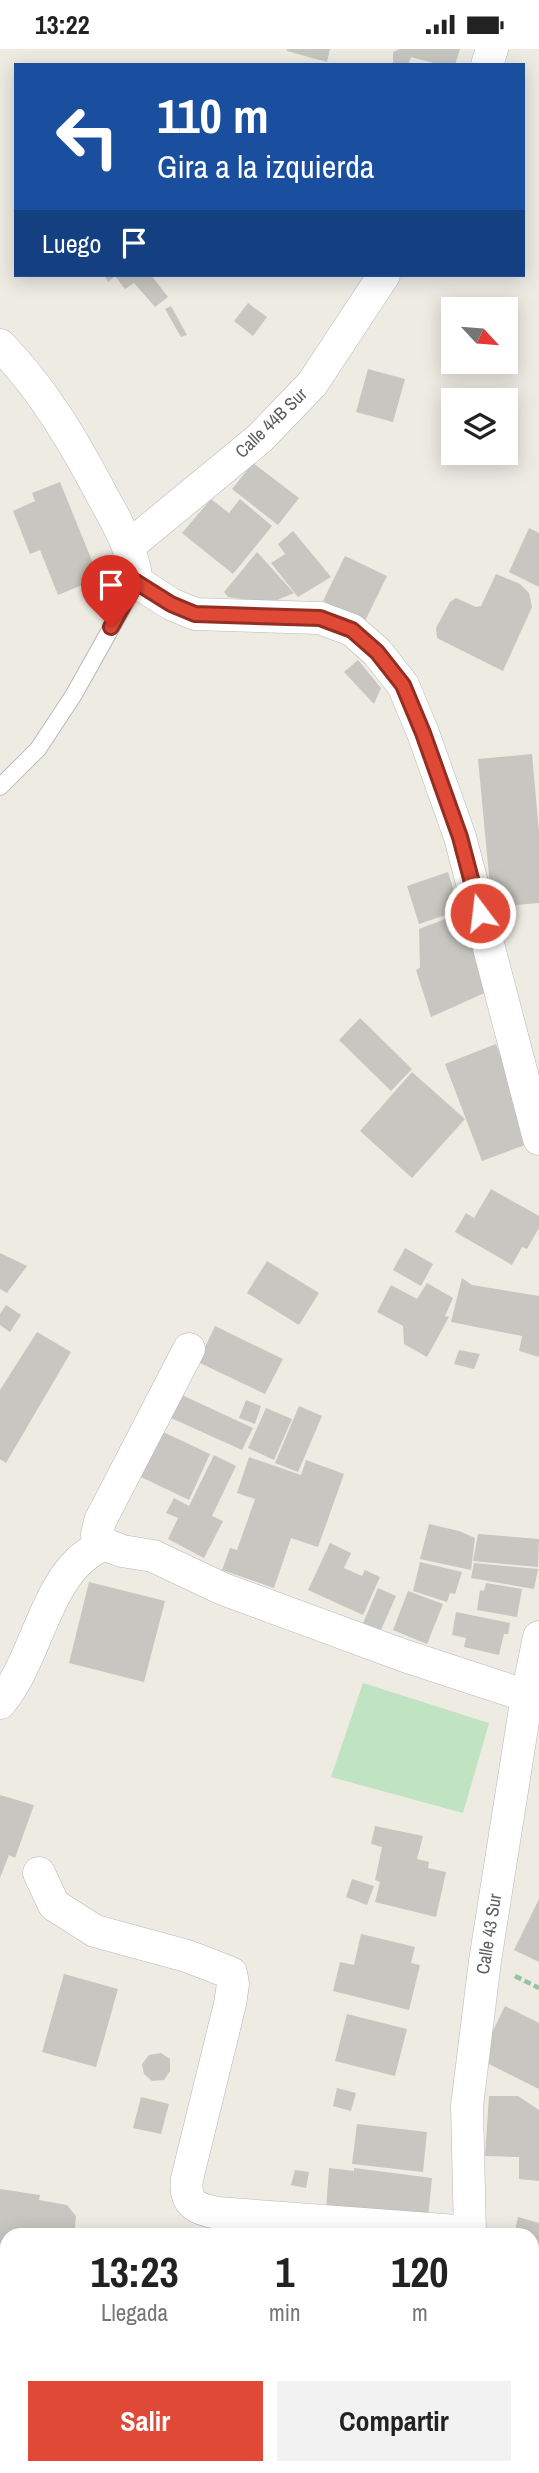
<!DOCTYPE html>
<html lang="es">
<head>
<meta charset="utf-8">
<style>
  :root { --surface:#fff; --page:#f2f2f2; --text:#222; --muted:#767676; --accent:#e04935 }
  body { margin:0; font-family:"Archivo Narrow",sans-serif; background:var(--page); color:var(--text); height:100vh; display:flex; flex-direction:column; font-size:26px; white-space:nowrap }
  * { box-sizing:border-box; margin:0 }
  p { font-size:23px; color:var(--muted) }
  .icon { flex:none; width:38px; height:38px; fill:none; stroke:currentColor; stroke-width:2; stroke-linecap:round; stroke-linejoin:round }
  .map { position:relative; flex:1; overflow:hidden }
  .side { position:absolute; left:0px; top:2179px; width:539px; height:247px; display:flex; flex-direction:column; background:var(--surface); border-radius:21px 21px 0 0; box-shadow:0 4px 18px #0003 }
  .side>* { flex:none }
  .hud { position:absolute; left:14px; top:14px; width:511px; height:214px; border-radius:0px; box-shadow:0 4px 18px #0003; background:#1a4fa0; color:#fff; overflow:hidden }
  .needle { width:46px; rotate:116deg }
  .controls { position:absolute; left:441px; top:248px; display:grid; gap:14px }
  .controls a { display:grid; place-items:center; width:77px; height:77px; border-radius:0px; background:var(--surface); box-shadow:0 4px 18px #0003; font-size:35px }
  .pin { position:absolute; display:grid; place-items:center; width:60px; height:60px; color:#fff; margin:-72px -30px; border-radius:50% 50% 50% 0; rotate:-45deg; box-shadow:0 0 7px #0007 }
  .pin .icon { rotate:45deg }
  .me { position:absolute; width:77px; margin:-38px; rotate:345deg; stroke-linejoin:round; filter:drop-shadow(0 0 5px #0008) }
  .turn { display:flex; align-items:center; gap:24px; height:147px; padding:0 28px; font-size:32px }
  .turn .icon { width:91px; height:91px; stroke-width:2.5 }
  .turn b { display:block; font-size:49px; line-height:60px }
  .then { display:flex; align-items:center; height:66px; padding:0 28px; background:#0003; gap:14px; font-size:26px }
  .eta { display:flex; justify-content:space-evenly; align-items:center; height:119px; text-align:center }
  .eta b { font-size:42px; font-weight:700; line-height:49px }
  .primary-button { display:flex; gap:14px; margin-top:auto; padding:14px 28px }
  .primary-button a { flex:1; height:80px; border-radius:0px; background:var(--accent); color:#fff; font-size:28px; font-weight:700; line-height:80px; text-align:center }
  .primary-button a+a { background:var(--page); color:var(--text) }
  .status { display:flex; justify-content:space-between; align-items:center; height:49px; padding:0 35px; background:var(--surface); direction:ltr }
  .status svg { height:19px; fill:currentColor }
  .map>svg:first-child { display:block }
</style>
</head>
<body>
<div class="status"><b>13:22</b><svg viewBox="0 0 49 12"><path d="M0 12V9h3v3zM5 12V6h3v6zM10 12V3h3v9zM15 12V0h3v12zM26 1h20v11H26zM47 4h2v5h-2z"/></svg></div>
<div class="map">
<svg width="539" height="2424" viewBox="0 0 539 2424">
  <rect width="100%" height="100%" fill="#edebe2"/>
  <!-- green -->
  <path fill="#c0e3c1" d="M363,1634L489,1674L463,1764L331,1728Z"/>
  <!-- building -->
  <path fill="#c8c6c0" d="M287,0H330L327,13L287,2Z
    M400,0H460L455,16H441L411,8L408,16H393V3Z
    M104,226H151L168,248L155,258L134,234L125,240L115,227L108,233Z
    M248,254L267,268L253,287L234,272Z
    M171,257L187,286L181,288L165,260Z
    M368,320L405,330L393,373L356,363Z
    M253,414L299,449L278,476L232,440Z
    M60,433L99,529L58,546L40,501L30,505L13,462L35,452L32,444Z
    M211,450L229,464L240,450L272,477L233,525L182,484Z
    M529,479L539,484V538L509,523Z
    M293,482L331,528L298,548L271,514L285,505L278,495Z
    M257,503L294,544L270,554L228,548L224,543Z
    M345,507L387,527L363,576L325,558L327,554L323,552Z
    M496,525L520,535L529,544L532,558L503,622L437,589L436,579L450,553L456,549L476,558L481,557Z
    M358,611L381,639L374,655L344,623Z
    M532,705L539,783V854L492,858L478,710Z
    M448,823L460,861L419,875L407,837Z
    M464,863L489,942L431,968L416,921L420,919L419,880Z
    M360,969L412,1020L391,1042L339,991Z
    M496,995L533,1093L482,1112L445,1015Z
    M412,1023L465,1070L412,1129L360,1082Z
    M491,1140L539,1167V1179L527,1200L522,1198L512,1216L455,1183L466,1164L474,1169Z
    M405,1199L433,1215L421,1237L393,1221Z
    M0,1204L27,1217L7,1244L0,1240Z
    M267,1212L319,1244L299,1276L247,1244Z
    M462,1229L472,1236L539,1247V1308L519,1302L522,1287L451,1273Z
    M427,1234L453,1249L445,1267L449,1268L427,1308L404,1295L403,1277L377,1263L391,1236L417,1250Z
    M6,1256L21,1266L10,1283L0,1276V1265Z
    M215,1277L283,1310L265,1345L198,1313Z
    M37,1283L71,1303L6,1414L0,1410V1341Z
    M459,1301L480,1305L474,1320L454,1315Z
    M182,1346L253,1379L242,1401L171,1369Z
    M246,1351L261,1357L255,1375L239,1369Z
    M299,1357L322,1367L298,1423L275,1414Z
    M266,1359L292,1370L274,1411L248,1399Z
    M161,1382L210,1405L189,1451L139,1427Z
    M214,1406L236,1417L212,1467L223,1472L204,1509L168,1490L178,1469L166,1464L174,1449L189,1457Z
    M249,1408L301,1426L306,1411L344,1425L318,1498L291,1489L274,1539L222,1521L230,1499L237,1501L255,1450L237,1444Z
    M429,1475L459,1482L475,1489L471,1521L420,1510Z
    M478,1485L539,1490L538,1518L473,1512Z
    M330,1494L351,1504L344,1519L362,1527L365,1521L380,1528L363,1566L308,1541Z
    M420,1513L462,1523L455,1545L450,1544L447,1553L413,1542Z
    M474,1514L538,1520L534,1540L471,1529Z
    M89,1533L165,1552L144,1633L69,1614Z
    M486,1534L522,1540L517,1568L477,1561L480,1541L484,1542Z
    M378,1539L396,1547L381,1581L363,1574Z
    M408,1542L443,1555L427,1595L393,1581Z
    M456,1563L510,1574L508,1585H504L499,1606L464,1598L466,1589L452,1586Z
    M0,1746L34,1756L15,1809L9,1806L0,1829Z
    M375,1777L423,1787L417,1810L429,1813L428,1819L446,1823L436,1868L375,1853L380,1833L375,1831L382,1798L371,1795Z
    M352,1830L374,1837L367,1856L346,1848Z
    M539,1850V1913L514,1901Z
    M361,1885L415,1898L411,1914L420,1916L409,1961L333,1942L340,1913L354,1916Z
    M64,1925L118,1940L96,2018L42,2003Z
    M505,1957L539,1974V2040L479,2010Z
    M347,1965L407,1980L395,2027L335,2012Z
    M161,2004L170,2010V2022L164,2031L152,2032L144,2025L142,2015L149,2006Z
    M337,2039L356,2044L351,2062L333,2057Z
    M489,2047H518L539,2061V2132L519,2130V2108L485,2107Z
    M141,2048L169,2055L161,2085L133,2079Z
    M357,2075L427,2083L423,2123L352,2115Z
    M329,2119L354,2122V2119L432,2129L428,2168L326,2162Z
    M295,2121L309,2123L306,2139L291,2136Z
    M0,2140L40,2146L39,2151L67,2156L76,2167L74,2186H7V2195L0,2194Z
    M518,2168L539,2174V2264L532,2263V2186H514Z
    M0,2239H7V2292H0Z
    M268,2418H425L418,2424H275Z"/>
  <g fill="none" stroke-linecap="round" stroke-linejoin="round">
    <!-- lane casing -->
    <g stroke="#b5b8bc" stroke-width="18">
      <path id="lane" d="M0,738L38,700L73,647L137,533
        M532,2355L539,2353"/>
    </g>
    <!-- street casing -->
    <g stroke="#b5b8bc" stroke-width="33">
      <path id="street" d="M487,16L492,0
        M0,296C43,340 74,393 103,448C118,475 133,501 137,533L171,555L195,565L320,569L352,581L377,603L403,636L423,684L460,788L539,1090
        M129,497L260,389L312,335L384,226
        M104,1495L97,1486L100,1472L189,1300
        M0,1654C32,1617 43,1548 77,1514C85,1506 94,1500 104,1495L122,1502L153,1507L223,1540L405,1607L527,1647
        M39,1824L54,1856L95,1882L187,1907L231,1924L233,1935L230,1955L187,2130C184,2154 195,2160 218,2164L470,2183
        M470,2186L467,2057L485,1912L527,1647L539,1588
        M471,2424V2418"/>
    </g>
    <!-- path -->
    <path stroke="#98c2a5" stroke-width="4.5" stroke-dasharray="7 3.5" stroke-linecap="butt" d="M515,1927L539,1939"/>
    <!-- lane -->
    <use href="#lane" stroke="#fff" stroke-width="16"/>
    <!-- street -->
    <use href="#street" stroke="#fff" stroke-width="32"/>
  </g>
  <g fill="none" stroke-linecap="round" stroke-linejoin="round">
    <!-- route casing -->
    <g stroke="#922f22" stroke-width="18">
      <path id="route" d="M111,578L136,533L171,555L195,565L320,569L352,581L377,603L403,636L423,684L460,788L480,864"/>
    </g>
    <!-- route -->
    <use href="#route" stroke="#e04935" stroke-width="12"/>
  </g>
  <g text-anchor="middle" stroke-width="5" stroke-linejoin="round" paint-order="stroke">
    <!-- street labels -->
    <g font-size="18" fill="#5b5e63" stroke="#fff">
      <text transform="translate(271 374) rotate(-44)" y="6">Calle 44B Sur</text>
      <text transform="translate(489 1885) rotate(-81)" y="6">Calle 43 Sur</text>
    </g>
  </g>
</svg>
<div class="controls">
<a><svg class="needle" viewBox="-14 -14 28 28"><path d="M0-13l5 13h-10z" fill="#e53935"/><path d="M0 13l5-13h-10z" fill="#767676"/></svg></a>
<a><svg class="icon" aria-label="layers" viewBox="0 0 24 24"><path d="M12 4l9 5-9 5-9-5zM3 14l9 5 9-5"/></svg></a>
</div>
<div class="pin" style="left:111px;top:578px;background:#d93025"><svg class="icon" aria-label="arrive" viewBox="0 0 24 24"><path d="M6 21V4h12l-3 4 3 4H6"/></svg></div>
<svg class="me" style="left:480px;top:864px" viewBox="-20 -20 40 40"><circle r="17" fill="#e04935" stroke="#fff" stroke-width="3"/><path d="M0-11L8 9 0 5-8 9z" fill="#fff"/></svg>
<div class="hud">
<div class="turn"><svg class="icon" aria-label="left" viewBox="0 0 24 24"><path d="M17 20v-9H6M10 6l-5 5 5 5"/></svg><div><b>110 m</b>Gira a la izquierda</div></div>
<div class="then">Luego<svg class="icon" aria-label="arrive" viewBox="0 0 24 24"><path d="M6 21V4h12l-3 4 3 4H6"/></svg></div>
</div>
<section class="side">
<div class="eta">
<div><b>13:23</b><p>Llegada</p></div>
<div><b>1</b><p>min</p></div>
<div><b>120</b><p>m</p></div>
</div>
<div class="primary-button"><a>Salir</a><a>Compartir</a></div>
</section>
</div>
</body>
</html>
